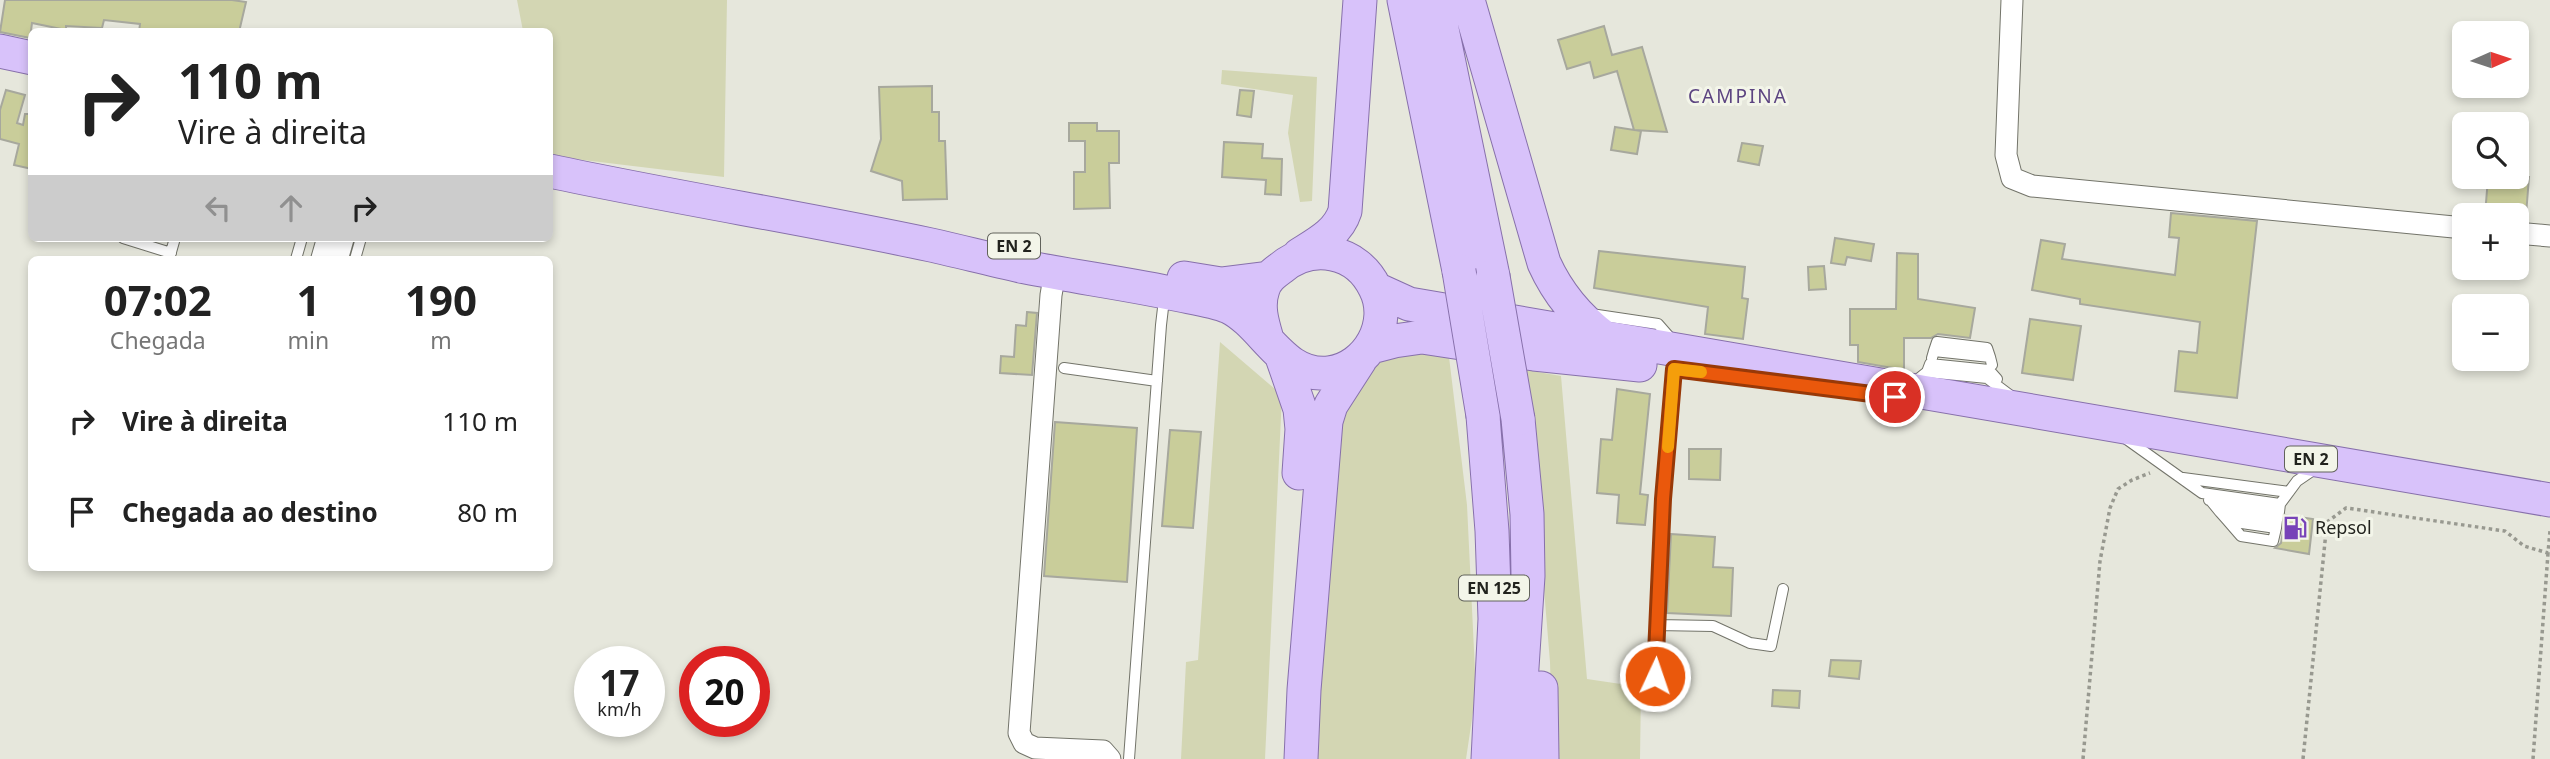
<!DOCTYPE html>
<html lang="pt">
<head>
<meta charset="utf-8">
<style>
  :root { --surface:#fff; --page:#f6f6f6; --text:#222; --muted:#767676 }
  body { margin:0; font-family:"Noto Sans",sans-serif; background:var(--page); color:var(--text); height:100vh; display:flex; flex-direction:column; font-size:26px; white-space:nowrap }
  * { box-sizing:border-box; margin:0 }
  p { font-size:23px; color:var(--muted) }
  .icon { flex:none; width:38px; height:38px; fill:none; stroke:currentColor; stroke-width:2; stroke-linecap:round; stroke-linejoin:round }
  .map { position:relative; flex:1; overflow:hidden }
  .sheet { position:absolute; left:28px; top:256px; width:525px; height:315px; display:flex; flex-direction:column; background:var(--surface); border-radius:10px; box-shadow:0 4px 10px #0003 }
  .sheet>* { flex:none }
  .banner { position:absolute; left:28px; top:28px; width:525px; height:214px; border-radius:10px; box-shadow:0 4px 10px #0003; background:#fff; color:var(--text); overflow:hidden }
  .needle { width:46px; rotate:87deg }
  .fabs { position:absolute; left:2452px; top:21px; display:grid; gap:14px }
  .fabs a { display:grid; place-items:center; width:77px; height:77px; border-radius:10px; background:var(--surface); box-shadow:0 4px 10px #0003; font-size:35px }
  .speed { position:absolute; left:574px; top:646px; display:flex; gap:14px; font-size:35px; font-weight:700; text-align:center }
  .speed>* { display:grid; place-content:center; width:91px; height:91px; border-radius:50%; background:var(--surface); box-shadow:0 4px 10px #0003; line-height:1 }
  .speed small { font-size:18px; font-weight:400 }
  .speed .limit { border:10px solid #d22; background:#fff; color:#111 }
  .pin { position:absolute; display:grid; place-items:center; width:60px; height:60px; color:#fff; margin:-30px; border:4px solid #fff; border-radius:50%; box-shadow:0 2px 7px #0007 }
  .me { position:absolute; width:77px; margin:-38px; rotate:3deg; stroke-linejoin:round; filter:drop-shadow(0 0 5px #0008) }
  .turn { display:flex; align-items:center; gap:24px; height:147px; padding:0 35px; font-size:32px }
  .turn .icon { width:91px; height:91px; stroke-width:2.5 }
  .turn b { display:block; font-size:49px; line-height:60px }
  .lanes { display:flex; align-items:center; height:66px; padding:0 35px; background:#0003; justify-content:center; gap:35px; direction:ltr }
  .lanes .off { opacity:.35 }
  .eta { display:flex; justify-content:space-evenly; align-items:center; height:119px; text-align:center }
  .eta b { font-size:42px; font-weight:700; line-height:49px }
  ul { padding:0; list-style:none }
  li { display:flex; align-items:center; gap:21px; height:91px; padding:0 35px }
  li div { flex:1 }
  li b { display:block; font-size:26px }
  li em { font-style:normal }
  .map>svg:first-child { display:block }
</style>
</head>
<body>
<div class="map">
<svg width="2550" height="759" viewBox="0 0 2550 759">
  <rect width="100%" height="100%" fill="#e6e7dc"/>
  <!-- green -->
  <path fill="#d3d6b3" d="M517,0H727L724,177L550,156V32L523,31Z
    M1222,70L1317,77L1312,201L1300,202L1288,133L1293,95L1221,84Z
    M1220,342L1282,395L1265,759H1181L1186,662L1198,660Z
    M1411,350L1449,357L1467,505L1476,692L1466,759H1308L1337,433L1348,392L1381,357Z
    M1526,370L1561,376L1587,679L1641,687L1640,759H1553L1550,662Z"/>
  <!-- building -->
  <path fill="#c9cd9a" stroke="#a7a89d" stroke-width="2" d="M5,0H232L246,2L239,32H139L140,24L104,20L102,28L66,26V30L32,23L30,38L0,32Z
    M1604,26L1612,55L1642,47L1667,132L1634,130L1617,71L1594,78L1590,62L1567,69L1558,40Z
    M932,86V112H939V141H945L947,199L903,200L902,181L871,171L881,139L879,87Z
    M6,90L25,95L17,123L23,125L25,114H32V169L14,165L19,144L0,139V110Z
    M1240,90L1254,91L1251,117L1237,115Z
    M1069,123H1097V131H1119V163H1109L1110,208L1074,209V172H1085V141H1069Z
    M1615,127L1641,131L1637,154L1611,150Z
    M1224,142L1263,144L1262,158L1282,159L1281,195L1265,194L1266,180L1222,177Z
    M1742,143L1763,146L1759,165L1738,161Z
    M2512,177H2529L2526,215H2485L2488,178L2512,180Z
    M2171,213L2257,221L2237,398L2175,391L2179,351L2197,353L2200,322L2080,304V299L2032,290L2041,240L2065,244L2062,259L2175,275L2179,238L2169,237Z
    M1835,238L1874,244L1871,261L1847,257L1845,265L1831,263Z
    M1599,251L1745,267L1742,298L1748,299L1743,339L1705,334L1708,307L1594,288Z
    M1897,253L1918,254V299L1975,308L1970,338L1938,334L1931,338H1904V370L1858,362V345H1850V309H1896Z
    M1824,266L1826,289L1809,290L1808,267Z
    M1027,312L1037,313L1032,375L1000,373L1001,356L1014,357L1016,325L1026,326Z
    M2030,319L2081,326L2073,380L2022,373Z
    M1617,389L1650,394L1640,494L1648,495L1645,525L1617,523L1619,495L1597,493L1601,439L1612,440Z
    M1055,422L1137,428L1127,582L1044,576Z
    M1170,430L1201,432L1193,528L1162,526Z
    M1689,449H1721L1720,480L1689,479Z
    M2286,515L2313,519L2309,554L2275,548L2281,543Z
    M1671,534L1715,537L1713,567L1733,568L1731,616L1667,613Z
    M1831,660L1861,661L1859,679L1829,676Z
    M1773,690L1800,691L1799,708L1772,706Z"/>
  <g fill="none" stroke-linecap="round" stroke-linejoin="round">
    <!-- service casing -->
    <g stroke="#73746a" stroke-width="12">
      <path id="service" d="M123,238L171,253
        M169,259L175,238
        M296,259L302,238
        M316,259L322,238
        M325,259L330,238
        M335,259L340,238
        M343,259L349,238
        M355,259L361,238
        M1591,314L1658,324L1672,340
        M1934,351L1937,342L1987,348L1990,357
        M1932,358L1934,351L1990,357L1992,365
        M1064,368L1157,381
        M1927,372L1930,364L1989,370L1997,379
        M1912,384L1927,372L1987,378L2011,396
        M2125,438L2202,493L2280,504L2297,481L2316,468
        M2183,478L2289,492
        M2209,500L2279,512L2280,504
        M2211,501L2220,512L2277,520L2279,512
        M2220,512L2228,521L2276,528L2277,520
        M2228,521L2241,536L2273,541L2276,528
        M1657,625L1713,626L1750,643L1771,646L1783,589
        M1655,676L1663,499L1674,368
        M1129,759L1161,325L1163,308L1170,300"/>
    </g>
    <!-- minor casing -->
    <g stroke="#73746a" stroke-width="23">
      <path id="minor" d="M2012,0L2006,155L2012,178L2032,186L2464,228
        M2516,233L2550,236
        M1055,272L1051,295L1019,733L1024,743L1035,748L1103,751L1110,759"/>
    </g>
    <!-- primary casing -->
    <g stroke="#8770ab" stroke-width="35">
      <path id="primary" d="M1404,0L1459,271
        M1436,0L1493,276
        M1468,0L1544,263C1558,294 1578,318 1605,338
        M0,51L32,58
        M550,171C676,198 804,218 931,245C962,252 993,260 1025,267C1076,277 1128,284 1180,295C1195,298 1215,301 1229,307C1265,325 1282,378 1329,373C1368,368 1393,323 1375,288C1357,250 1312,242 1281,268C1273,274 1266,279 1263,289C1257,306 1262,322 1267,339
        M1299,255C1318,243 1338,233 1345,211L1360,0
        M1184,278L1221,284L1269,278
        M1376,289L1409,304L2550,500
        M1371,347L1394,341L1422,337L1534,354L1640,365
        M1282,357L1300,409L1302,429L1299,473
        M1483,416L1492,531L1495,619L1488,759
        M1541,688L1542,759
        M1301,759L1304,690L1326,421L1331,405L1360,360
        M1516,759L1528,576L1527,514L1518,419"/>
    </g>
    <!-- path -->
    <path stroke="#989990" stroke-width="3.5" stroke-dasharray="3.5 3.5" stroke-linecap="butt" d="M2083,759L2100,561L2110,508L2118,489L2132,480L2150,473
      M2303,759L2327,522L2346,508L2505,531L2524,546L2548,553L2550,531
      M2533,759L2548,553"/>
    <!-- service -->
    <use href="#service" stroke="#fff" stroke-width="10"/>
    <!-- minor -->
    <use href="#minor" stroke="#fff" stroke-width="21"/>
    <!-- primary -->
    <use href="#primary" stroke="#d8c2fa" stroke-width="33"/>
    <!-- primary-bridge casing -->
    <g stroke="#8770ab" stroke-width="35" stroke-linecap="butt">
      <path id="primary-bridge" d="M1459,271L1483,416
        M1493,276L1518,419"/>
    </g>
    <!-- primary-bridge -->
    <use href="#primary-bridge" stroke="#d8c2fa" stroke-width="33"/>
  </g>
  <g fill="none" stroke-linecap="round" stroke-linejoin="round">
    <!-- route casing -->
    <g stroke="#983908" stroke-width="18">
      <path id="route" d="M1655,676L1663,499L1674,369L1895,397"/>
    </g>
    <!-- route -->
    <use href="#route" stroke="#ea580c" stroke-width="12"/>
    <!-- slow -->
    <path stroke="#f59e0b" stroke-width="12" d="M1668,447L1674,369L1701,372"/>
  </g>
  <!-- icons -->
  <defs>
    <g id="fuel-bare" transform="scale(1.89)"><path d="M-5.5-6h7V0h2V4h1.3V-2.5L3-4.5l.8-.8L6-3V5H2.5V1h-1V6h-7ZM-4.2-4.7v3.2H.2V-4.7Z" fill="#7742b8" stroke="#f3f5e9" stroke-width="2.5" paint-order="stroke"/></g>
  </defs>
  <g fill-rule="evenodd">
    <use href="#fuel-bare" x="2295" y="528"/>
  </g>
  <g text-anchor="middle" stroke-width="6" stroke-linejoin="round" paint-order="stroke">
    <!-- shield labels -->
    <g fill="#f3f5e9" stroke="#61625b" stroke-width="2">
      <rect x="988" y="233.5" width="52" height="25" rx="5"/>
      <rect x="2285" y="446.5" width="52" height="25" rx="5"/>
      <rect x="1459" y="575.5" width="70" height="25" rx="5"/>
    </g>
    <g font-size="16" font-weight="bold" fill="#22231e">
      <text x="1014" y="252">EN 2</text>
      <text x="2311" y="465">EN 2</text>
      <text x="1494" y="594">EN 125</text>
    </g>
    <!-- poi labels -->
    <g font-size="18" fill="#22231e" stroke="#f3f5e9" text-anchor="start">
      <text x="2315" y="534">Repsol</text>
    </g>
    <!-- neighbourhood labels -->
    <g font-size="19" letter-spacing="2" fill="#5c4481" stroke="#f3f5e9">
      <text x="1738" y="103">CAMPINA</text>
    </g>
  </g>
</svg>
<div class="fabs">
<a><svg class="needle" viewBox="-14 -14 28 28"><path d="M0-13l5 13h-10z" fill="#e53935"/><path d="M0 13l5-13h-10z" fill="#767676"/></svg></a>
<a><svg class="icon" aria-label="search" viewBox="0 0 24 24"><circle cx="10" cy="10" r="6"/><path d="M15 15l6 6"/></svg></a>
<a>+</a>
<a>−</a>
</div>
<div class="speed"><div>17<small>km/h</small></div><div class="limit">20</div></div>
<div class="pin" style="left:1895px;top:397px;background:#d93025"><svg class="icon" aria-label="arrive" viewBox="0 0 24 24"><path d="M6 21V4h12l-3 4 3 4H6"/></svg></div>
<svg class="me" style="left:1655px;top:676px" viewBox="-20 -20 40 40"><circle r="17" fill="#ea580c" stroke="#fff" stroke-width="3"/><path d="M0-11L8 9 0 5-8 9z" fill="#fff"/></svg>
<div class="banner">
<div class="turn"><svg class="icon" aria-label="right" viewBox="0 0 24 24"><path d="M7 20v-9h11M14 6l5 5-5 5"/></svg><div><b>110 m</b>Vire à direita</div></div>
<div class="lanes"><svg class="icon off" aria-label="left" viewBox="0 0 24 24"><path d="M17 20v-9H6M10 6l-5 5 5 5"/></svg><svg class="icon off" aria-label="ahead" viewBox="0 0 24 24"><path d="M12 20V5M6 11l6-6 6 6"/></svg><svg class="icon" aria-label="right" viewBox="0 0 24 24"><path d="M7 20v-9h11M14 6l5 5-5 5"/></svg></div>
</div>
<section class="sheet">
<div class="eta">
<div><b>07:02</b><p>Chegada</p></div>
<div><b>1</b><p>min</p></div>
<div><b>190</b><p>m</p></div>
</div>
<ul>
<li><svg class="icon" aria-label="right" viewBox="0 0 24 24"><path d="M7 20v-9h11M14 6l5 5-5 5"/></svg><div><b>Vire à direita</b></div><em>110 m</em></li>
<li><svg class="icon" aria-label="arrive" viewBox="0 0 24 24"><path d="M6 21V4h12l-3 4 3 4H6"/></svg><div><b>Chegada ao destino</b></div><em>80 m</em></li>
</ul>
</section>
</div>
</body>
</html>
